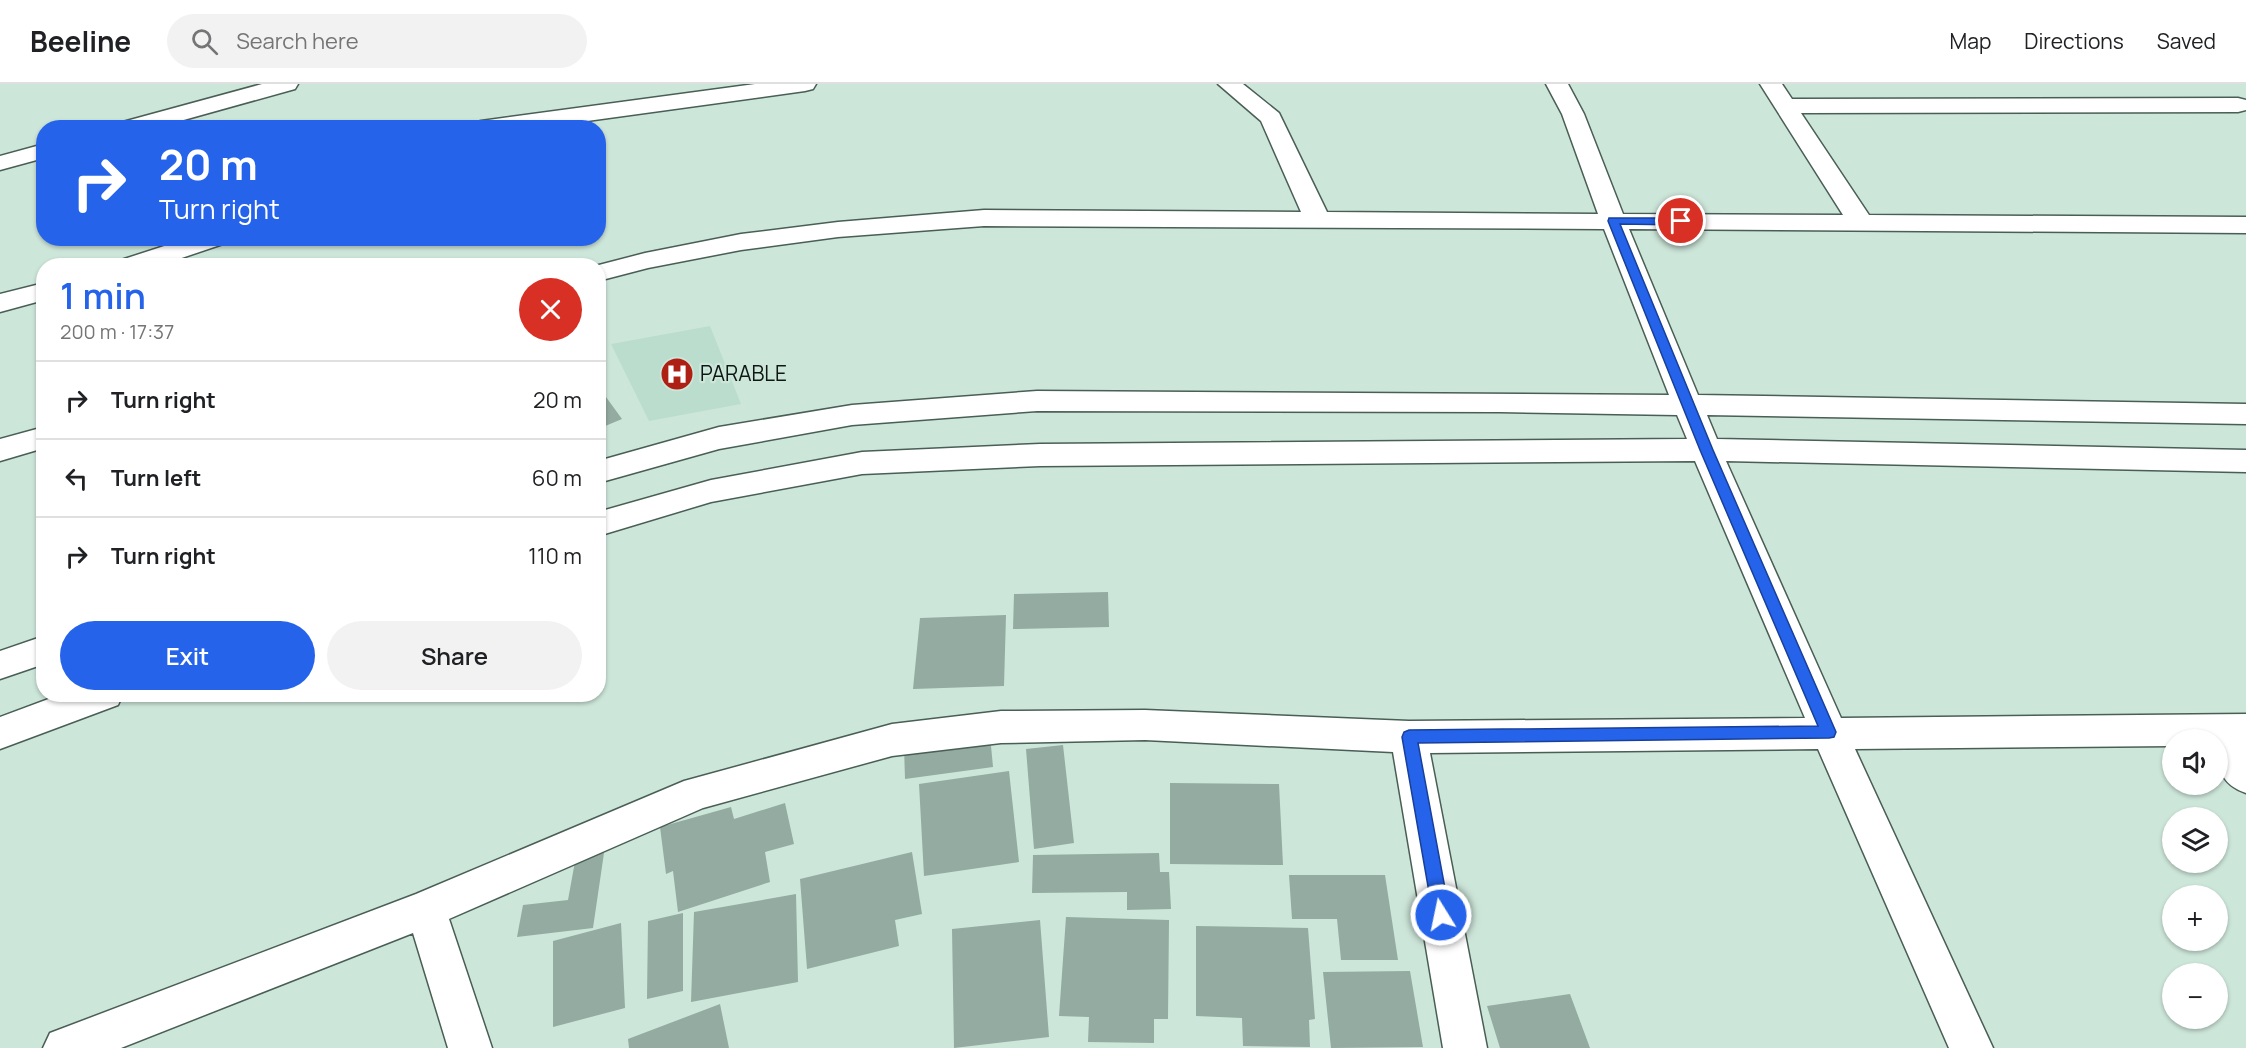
<!DOCTYPE html>
<html lang="en">
<head>
<meta charset="utf-8">
<style>
  :root { --surface:#fff; --page:#f2f2f2; --text:#202124; --muted:#757577; --line:#e0e0e0; --accent:#2563eb }
  body { margin:0; font-family:Manrope,sans-serif; background:var(--page); color:var(--text); height:100vh; display:flex; flex-direction:column; font-size:22px; white-space:nowrap }
  * { box-sizing:border-box; margin:0 }
  p { font-size:20px; color:var(--muted) }
  .icon { flex:none; width:33px; height:33px; fill:none; stroke:currentColor; stroke-width:2; stroke-linecap:round; stroke-linejoin:round }
  .map { position:relative; flex:1; overflow:hidden }
  .sheet { position:absolute; left:36px; top:174px; width:570px; height:444px; display:flex; flex-direction:column; background:var(--surface); border-radius:24px; box-shadow:0 2px 4px #0004 }
  .sheet>* { flex:none }
  .guide { position:absolute; left:36px; top:36px; width:570px; height:126px; border-radius:24px; box-shadow:0 2px 4px #0004; background:#2563eb; color:#fff; overflow:hidden }
  .tools { position:absolute; left:2162px; top:645px; display:grid; gap:12px }
  .tools a { display:grid; place-items:center; width:66px; height:66px; border-radius:50%; background:var(--surface); box-shadow:0 2px 4px #0004; font-size:30px }
  .pin { position:absolute; display:grid; place-items:center; width:51px; height:51px; color:#fff; margin:-26px; border:3px solid #fff; border-radius:50%; box-shadow:0 2px 6px #0007 }
  .me { position:absolute; width:66px; margin:-33px; rotate:350deg; stroke-linejoin:round; filter:drop-shadow(0 0 4px #0008) }
  .turn { display:flex; align-items:center; gap:21px; height:126px; padding:0 24px; font-size:27px }
  .turn .icon { width:78px; height:78px; stroke-width:2.5 }
  .turn b { display:block; font-size:42px; line-height:51px }
  .round { display:grid; place-items:center; flex:none; width:63px; height:63px; border-radius:32px; background:var(--page) }
  .headline { display:flex; align-items:center; justify-content:space-between; height:102px; padding:0 24px }
  h1 { font-size:36px; font-weight:600; line-height:45px; color:var(--accent) }
  .primary-button { display:flex; gap:12px; margin-top:auto; padding:12px 24px }
  .primary-button a { flex:1; height:69px; border-radius:36px; background:var(--accent); color:#fff; font-size:24px; font-weight:600; line-height:69px; text-align:center }
  .primary-button a+a { background:var(--page); color:var(--text) }
  ul { padding:0; list-style:none }
  li { display:flex; align-items:center; gap:18px; height:78px; padding:0 24px; border-top:2px solid var(--line) }
  li div { flex:1 }
  li b { display:block; font-size:22px }
  li em { font-style:normal }
  header { display:flex; align-items:center; gap:36px; box-sizing:border-box; height:84px; padding:0 30px; background:var(--surface); border-bottom:2px solid var(--line) }
  header strong { font-size:28px }
  nav { display:flex; gap:33px; margin-inline-start:auto; font-size:21px }
  .search { width:420px; height:54px; background:var(--page); display:flex; align-items:center; gap:15px; box-sizing:border-box; padding:0 21px; border-radius:33px; color:var(--muted); font-size:22px }
  .map>svg:first-child { display:block }
</style>
</head>
<body>
<header>
<strong>Beeline</strong>
<div class="search"><svg class="icon" aria-label="search" viewBox="0 0 24 24"><circle cx="10" cy="10" r="6"/><path d="M15 15l6 6"/></svg>Search here</div>
<nav><a>Map</a><a>Directions</a><a>Saved</a></nav>
</header>
<div class="map">
<svg width="2246" height="964" viewBox="0 0 2246 964">
  <rect width="100%" height="100%" fill="#cde6da"/>
  <!-- built -->
  <path fill="#bbddcd" d="M710,242L741,320L649,337L611,260Z"/>
  <!-- building -->
  <path fill="#93aba0" d="M598,302L622,335L598,345Z
    M1108,508L1109,543L1013,545L1014,510Z
    M1006,531L1004,602L913,605L920,534Z
    M990,651L993,683L905,695L904,663Z
    M1063,661L1074,759L1034,765L1026,665Z
    M1009,687L1019,778L924,792L919,700Z
    M1170,699L1279,700L1283,781L1170,780Z
    M785,719L794,760L765,768L770,798L678,828L673,787L666,790L660,743L731,723L734,735Z
    M912,768L922,830L895,836L899,862L807,885L800,795Z
    M604,769L593,844L517,853L523,821L568,816L576,772Z
    M1159,769L1160,788H1169L1171,825L1127,826V808L1032,809L1033,771Z
    M1289,791H1385L1398,876H1341L1337,835H1292Z
    M796,810L798,898L691,918L694,828Z
    M683,829V907L647,915L648,837Z
    M1066,833L1169,836L1168,935H1154V959L1088,958L1089,933L1059,932Z
    M1040,836L1049,953L954,964L952,845Z
    M621,839L625,924L553,943V857Z
    M1196,842L1308,844L1315,935L1309,936L1310,963L1243,962L1242,934L1196,932Z
    M1410,887L1423,963L1331,964L1323,888Z
    M1570,910L1590,964H1500L1487,922Z
    M720,920L729,964H629L628,955Z"/>
  <g fill="none" stroke-linecap="round" stroke-linejoin="round">
    <!-- minor casing -->
    <g stroke="#495e55" stroke-width="3">
      <path id="minor" d="M262,0H298L295,5L155,44H116L119,39Z
        M755,0H816L813,5L805,7L536,44H470L473,39L481,37Z
        M1218,0H1243L1279,29L1327,128L1598,130L1562,30L1546,0H1568L1584,30L1623,130L1843,131L1760,0H1782L1792,15L2238,14L2246,16V26L2238,28L1801,29L1869,131L2246,133V149L1629,145L1698,311L2246,320V340L1707,331L1717,355L2246,366V388L1726,377L1841,634L2246,630V709C2219,700 2217,681 2217,656H2172V662L1855,665L1993,964H1949L1818,665L1430,669L1487,964H1443L1393,668L1145,656L1001,659L892,672L703,724L449,835L492,964H448L413,849L121,964H43L50,949L416,810L684,697L892,640L1001,627L1145,626L1409,637L1805,634L1695,377L1040,382L862,390L711,418L598,452V428L711,396L862,368L1040,360L1687,355L1677,331L1500,328L1037,327L852,341L719,365L598,399V377L719,343L852,321L1037,307L1669,311L1604,145L984,142L838,153L741,166L648,184L598,197V182H595L645,169L741,150L838,138L935,130L984,126L1301,128L1261,37Z
        M44,60V74L0,86V72Z
        M189,154H230L226,159L158,182H117L121,176Z
        M44,199V216L0,228V210Z
        M44,343V364L0,377V355Z
        M44,552V580L0,595V567Z
        M62,610H123L118,621L0,665V633Z"/>
    </g>
    <!-- minor -->
    <use href="#minor" fill="#fff" fill-rule="evenodd"/>
  </g>
  <!-- route -->
  <path fill="#2563eb" stroke="#184099" stroke-width="1.5" d="M1609,134H1681L1686,137L1681,141L1620,140L1713,366L1836,648L1834,653L1829,654L1418,659L1450,831L1447,836L1441,839L1435,836L1433,831L1402,653L1404,648L1409,646L1818,642L1700,366L1608,137Z"/>
  <!-- icons -->
  <defs>
    <g id="hospital-disc" transform="scale(1.725)"><circle r="9.5" fill="#af2014" stroke="#cde6da"/><path d="M-5-5h3v3.5h4V-5h3V5h-3V1.5h-4V5h-3Z" fill="#fff"/></g>
  </defs>
  <g fill-rule="evenodd">
    <use href="#hospital-disc" x="677" y="290"/>
  </g>
  <g text-anchor="middle" stroke-width="4.5" stroke-linejoin="round" paint-order="stroke">
    <!-- poi labels -->
    <g font-size="21" fill="#0e1713" stroke="#cde6da" text-anchor="start">
      <text x="700" y="297">PARABLE</text>
    </g>
  </g>
</svg>
<div class="tools">
<a><svg class="icon" aria-label="sound" viewBox="0 0 24 24"><path d="M4 9h4l5-4v14l-5-4H4zM17 9q2 3 0 6"/></svg></a>
<a><svg class="icon" aria-label="layers" viewBox="0 0 24 24"><path d="M12 4l9 5-9 5-9-5zM3 14l9 5 9-5"/></svg></a>
<a>+</a>
<a>−</a>
</div>
<div class="pin" style="left:1681px;top:137px;background:#d93025"><svg class="icon" aria-label="arrive" viewBox="0 0 24 24"><path d="M6 21V4h12l-3 4 3 4H6"/></svg></div>
<svg class="me" style="left:1441px;top:831px" viewBox="-20 -20 40 40"><circle r="17" fill="#2563eb" stroke="#fff" stroke-width="3"/><path d="M0-11L8 9 0 5-8 9z" fill="#fff"/></svg>
<div class="guide">
<div class="turn"><svg class="icon" aria-label="right" viewBox="0 0 24 24"><path d="M7 20v-9h11M14 6l5 5-5 5"/></svg><div><b>20 m</b>Turn right</div></div>
</div>
<section class="sheet">
<div class="headline"><div><h1>1 min</h1><p>200 m · 17:37</p></div><a class="round" style="background:#d93025;color:#fff"><svg class="icon" aria-label="close" viewBox="0 0 24 24"><path d="M6 6l12 12M18 6L6 18"/></svg></a></div>
<ul>
<li><svg class="icon" aria-label="right" viewBox="0 0 24 24"><path d="M7 20v-9h11M14 6l5 5-5 5"/></svg><div><b>Turn right</b></div><em>20 m</em></li>
<li><svg class="icon" aria-label="left" viewBox="0 0 24 24"><path d="M17 20v-9H6M10 6l-5 5 5 5"/></svg><div><b>Turn left</b></div><em>60 m</em></li>
<li><svg class="icon" aria-label="right" viewBox="0 0 24 24"><path d="M7 20v-9h11M14 6l5 5-5 5"/></svg><div><b>Turn right</b></div><em>110 m</em></li>
</ul>
<div class="primary-button"><a>Exit</a><a>Share</a></div>
</section>
</div>
</body>
</html>
